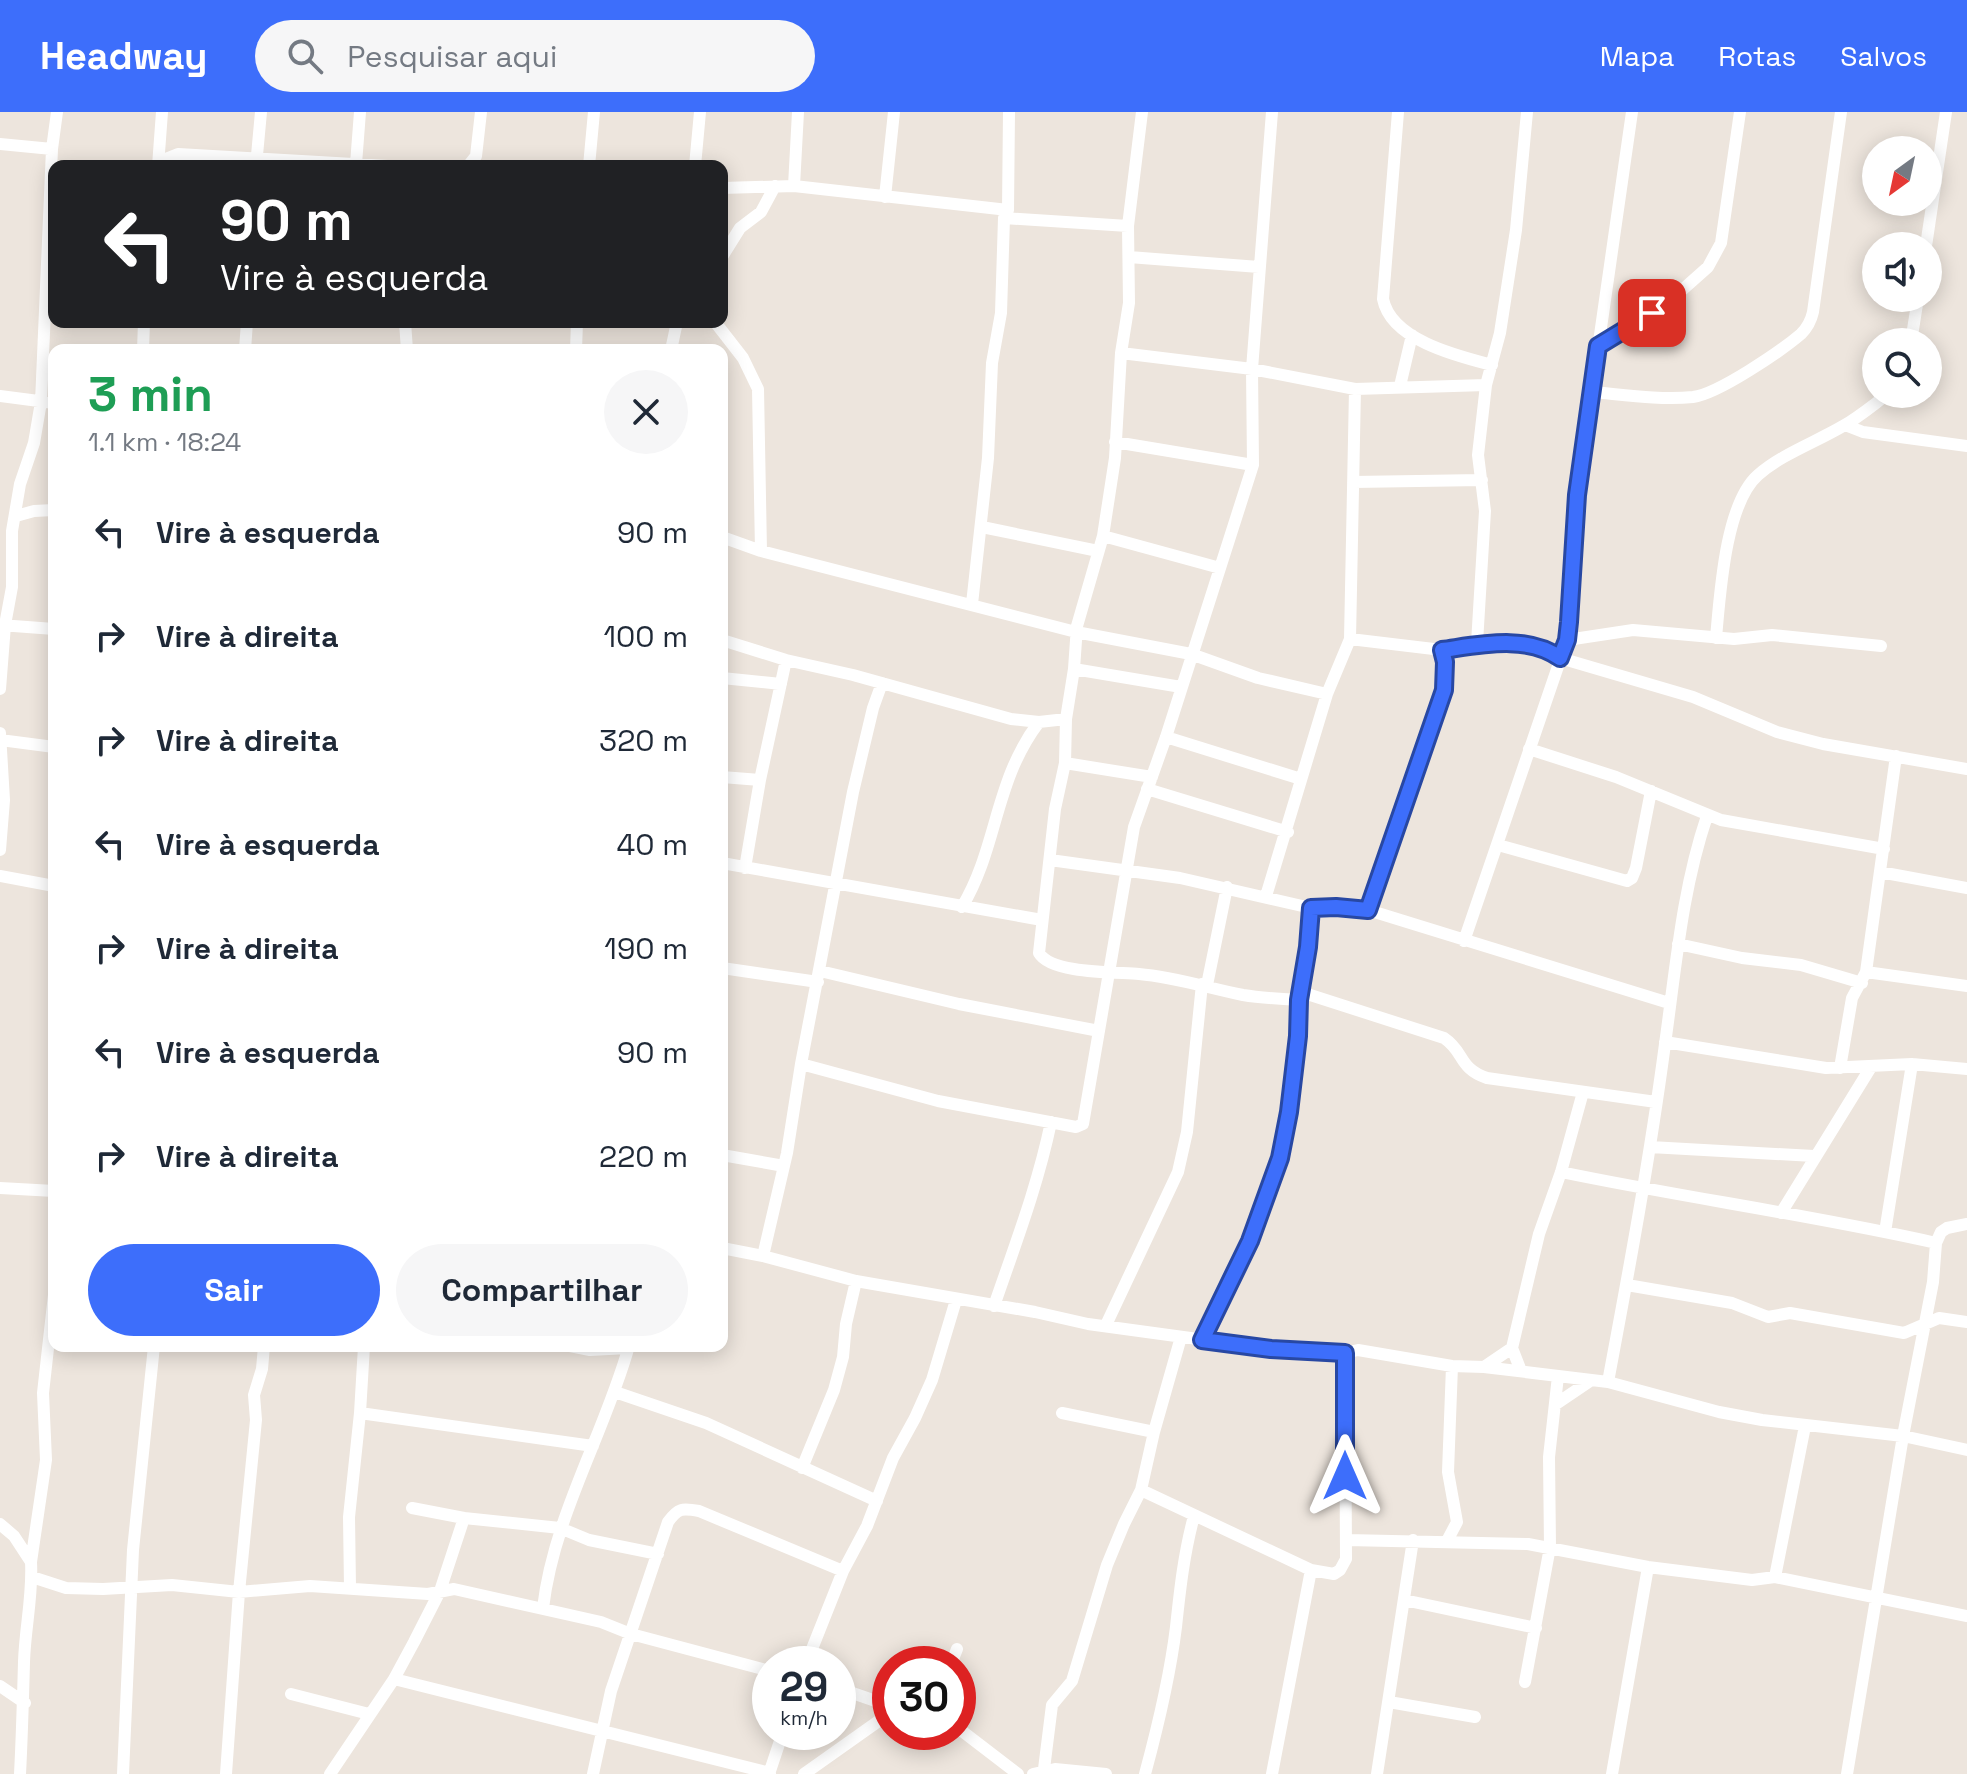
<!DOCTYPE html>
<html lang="pt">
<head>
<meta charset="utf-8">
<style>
  :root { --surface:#fff; --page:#f6f6f7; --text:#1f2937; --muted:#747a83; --accent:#3d6efb }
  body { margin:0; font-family:"Space Grotesk",sans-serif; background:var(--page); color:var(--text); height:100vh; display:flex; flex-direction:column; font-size:30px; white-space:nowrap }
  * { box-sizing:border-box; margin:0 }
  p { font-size:26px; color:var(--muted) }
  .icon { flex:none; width:44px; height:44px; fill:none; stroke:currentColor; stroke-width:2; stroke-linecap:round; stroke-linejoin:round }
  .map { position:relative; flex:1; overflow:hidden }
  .side { position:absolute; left:48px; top:232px; width:680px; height:1008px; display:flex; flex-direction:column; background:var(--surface); border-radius:16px; box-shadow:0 4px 20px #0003 }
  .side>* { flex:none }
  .guide { position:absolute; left:48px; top:48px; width:680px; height:168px; border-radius:16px; box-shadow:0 4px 20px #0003; background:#202124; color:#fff; overflow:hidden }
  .needle { width:52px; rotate:213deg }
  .tools { position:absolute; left:1862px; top:24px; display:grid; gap:16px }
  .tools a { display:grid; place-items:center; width:80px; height:80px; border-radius:50%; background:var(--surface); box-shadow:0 4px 20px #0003; font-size:40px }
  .speed { position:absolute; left:752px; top:1534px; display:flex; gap:16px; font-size:40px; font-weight:700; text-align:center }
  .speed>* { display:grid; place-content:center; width:104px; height:104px; border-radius:50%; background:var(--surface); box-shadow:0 4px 20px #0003; line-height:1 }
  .speed small { font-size:20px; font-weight:400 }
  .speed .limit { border:12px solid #d22; background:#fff; color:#111 }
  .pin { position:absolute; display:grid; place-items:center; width:68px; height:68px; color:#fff; margin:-34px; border-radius:16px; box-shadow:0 4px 12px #0006 }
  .me { position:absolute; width:88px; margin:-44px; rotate:0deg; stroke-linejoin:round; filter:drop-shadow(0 0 6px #0008) }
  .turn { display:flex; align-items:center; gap:28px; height:168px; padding:0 40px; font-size:36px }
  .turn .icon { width:104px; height:104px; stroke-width:2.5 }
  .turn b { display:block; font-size:56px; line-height:68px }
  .round { display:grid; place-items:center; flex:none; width:84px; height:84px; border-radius:42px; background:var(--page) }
  .headline { display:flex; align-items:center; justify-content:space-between; height:136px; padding:0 40px }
  h1 { font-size:48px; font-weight:700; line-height:60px; color:#1e9e55 }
  .button { display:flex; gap:16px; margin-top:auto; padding:16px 40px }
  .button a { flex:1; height:92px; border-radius:48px; background:var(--accent); color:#fff; font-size:32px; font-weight:700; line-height:92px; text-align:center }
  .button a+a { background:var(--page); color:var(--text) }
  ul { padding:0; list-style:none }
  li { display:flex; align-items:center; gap:24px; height:104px; padding:0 40px }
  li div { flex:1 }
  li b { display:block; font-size:30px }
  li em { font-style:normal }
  header { display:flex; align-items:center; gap:48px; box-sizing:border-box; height:112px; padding:0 40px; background:var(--accent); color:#fff }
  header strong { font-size:38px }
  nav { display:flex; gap:44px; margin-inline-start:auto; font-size:28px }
  .search { width:560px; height:72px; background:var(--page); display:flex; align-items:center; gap:20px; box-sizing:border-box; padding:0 28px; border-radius:44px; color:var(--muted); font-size:30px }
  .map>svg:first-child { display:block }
</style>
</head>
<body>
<header>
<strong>Headway</strong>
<div class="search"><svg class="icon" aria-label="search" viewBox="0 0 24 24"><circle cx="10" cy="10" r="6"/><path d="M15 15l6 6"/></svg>Pesquisar aqui</div>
<nav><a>Mapa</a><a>Rotas</a><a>Salvos</a></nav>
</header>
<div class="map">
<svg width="1967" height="1662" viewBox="0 0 1967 1662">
  <rect width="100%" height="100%" fill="#ede5dd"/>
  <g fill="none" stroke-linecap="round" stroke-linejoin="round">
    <!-- minor -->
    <path stroke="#fff" stroke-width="12" d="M1142,0L1128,114L1129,191L1121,241L1115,346L1103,424L1077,514L1074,557L1066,607L1065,651L1055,697L1039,841C1051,862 1117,860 1139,862C1175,865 1208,876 1243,883C1261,886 1280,887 1299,888
      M1398,0L1383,187C1391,228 1457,244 1492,253
      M0,32L52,37
      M158,50L178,42L388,54
      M356,52L360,0
      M158,54L162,0
      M256,54L261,0
      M468,54L476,44L481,0
      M589,54L594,0
      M695,54L700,0
      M794,74L798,0
      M722,76L794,74L1008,98
      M885,85L894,0
      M1004,106L1128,114
      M1926,134L1946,0
      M722,145L740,116L761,100L775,74
      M1129,145L1259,155
      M405,210L407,238
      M715,210L743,246L758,277L761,439
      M1911,230L1918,186
      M1598,234L1633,214L1672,187L1708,155L1721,131L1740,0
      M143,238L144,210
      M245,238L247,210
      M576,238L577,210
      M671,238L677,210
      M1121,241L1252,257L1355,277L1486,273
      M1400,274L1412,223
      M1592,280C1626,283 1660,288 1693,285C1718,282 1781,239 1801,222C1807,216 1811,209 1813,200L1841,0
      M0,284L54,291
      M1845,313L1863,320L1967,334
      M1115,330L1253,353
      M1353,370L1482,368
      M16,404L34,399L54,398
      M982,415L1098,439
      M1103,424L1220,456
      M722,425L761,439L1076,520L1191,542L1258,566L1327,582
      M972,492L988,346L992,251L1001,201L1004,106L1008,98L1009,0
      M0,513L54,517
      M1716,526C1720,483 1725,392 1758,363C1782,342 1816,330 1843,314C1859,305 1873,293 1888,282
      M1350,527L1442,538L1477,531L1539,535L1560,546L1693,585L1777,620L1823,632L1967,657
      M722,528L786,548L853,563L1011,607L1039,610L1066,607
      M1567,528L1633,518L1734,527L1772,523L1881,534
      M1477,531L1485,399L1478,343L1486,273L1500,221L1516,118L1527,0
      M1074,557L1181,575
      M722,566L781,572
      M0,577L5,513L12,475V419L20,372L34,331L41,290L52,37L57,0
      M0,621L4,688L0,738
      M1166,625L1301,667
      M0,628L54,635
      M1529,637L1616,665L1721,708L1884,737
      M1065,651L1152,665
      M722,665L760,668
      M1147,677L1288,720
      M1498,733L1627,769L1632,766L1636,756L1651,679
      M1050,748L1180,766L1311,796L1336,795L1368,798L1669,891
      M722,751L1042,808
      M745,756L760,668L786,548
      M1880,760L1967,776
      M0,764L54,774
      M1266,784L1327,582L1350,527L1355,277
      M962,795C998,735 994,669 1039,610
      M1368,798L1444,578L1445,550L1442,538
      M1464,829L1567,528L1577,383L1632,0
      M1678,832L1742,846L1801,853L1862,871
      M722,856L818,870
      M820,859L959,892L1099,919
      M1866,860L1967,874
      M1207,873L1227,775
      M1301,880L1444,926C1465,940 1458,956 1487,966L1656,990
      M1665,930L1826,956L1912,952L1967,957
      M801,952L938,989L1076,1015L1083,1012L1134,715L1166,625L1253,353L1252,257L1272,0
      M1840,956L1852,886L1866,860L1896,644
      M1650,1035L1814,1044
      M722,1043L784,1054
      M1561,1060C1686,1086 1812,1103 1936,1131
      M0,1076L54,1079
      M1781,1101L1871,955
      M1885,1120L1912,952
      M722,1136L763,1144L856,1169L1035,1200L1088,1212L1271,1237L1345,1241L1358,1238L1452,1254L1484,1255L1608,1270L1719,1300L1762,1308L1903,1324L1967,1338
      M763,1144L787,1041L801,952L853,680L873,596L882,571
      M1627,1173L1732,1191L1768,1205L1790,1201L1904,1221L1939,1206L1967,1210
      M994,1194C1015,1133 1038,1073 1051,1010
      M1106,1213L1178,1060L1187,1020L1202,872
      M1202,1228L1250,1129L1280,1046L1289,1000L1298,924L1299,888L1308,835L1311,796
      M570,1234L590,1238L628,1236
      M1484,1255L1512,1236
      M1521,1259L1512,1236L1539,1122L1561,1060L1583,980
      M1608,1270C1629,1158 1650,1045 1665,932C1676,854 1682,778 1707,704
      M615,1280L706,1311L877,1389
      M1556,1292L1590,1269
      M360,1301L593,1334
      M1062,1301L1154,1320
      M802,1356L834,1278L843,1245L846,1212L856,1169
      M1141,1378L1311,1458L1334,1462L1340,1458L1346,1447L1345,1241
      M412,1396L464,1406
      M0,1412L14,1424L31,1450
      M1347,1428L1528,1432L1648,1455L1752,1468L1775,1465L1967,1504
      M1447,1429L1457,1410L1448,1360L1452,1254
      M32,1465L66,1476L103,1477L172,1473L239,1480L310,1474L428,1482L454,1477L601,1510L631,1522L770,1559
      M1775,1465L1805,1314
      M350,1475L349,1405L360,1301L364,1234
      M1404,1488L1536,1516
      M543,1496C554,1403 604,1323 629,1234
      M806,1552L843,1459L867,1414L893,1346L915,1306L932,1268L956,1188
      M951,1552L957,1537
      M394,1567L770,1661
      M1525,1570L1550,1435L1549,1345L1558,1264
      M0,1574L25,1591
      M838,1576L890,1594
      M291,1582L369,1602
      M1389,1590L1475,1605
      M958,1616L1018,1662
      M1044,1657L1052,1593L1072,1569L1107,1453L1124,1412L1141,1378L1154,1320L1181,1225
      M20,1662C22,1624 23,1587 24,1550C25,1516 33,1483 31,1450L46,1348L43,1281L54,1183
      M123,1662L133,1438L154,1234
      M226,1662L239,1480L256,1308L254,1283L262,1257L264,1234
      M330,1662L394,1567L414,1530L440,1479L464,1406L560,1416L589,1428L658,1442
      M593,1662L611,1579L668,1410C678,1396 682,1396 699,1399L843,1459
      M769,1662L783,1620
      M804,1662L890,1601
      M1033,1662L1055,1657L1106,1662
      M1145,1662C1158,1614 1170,1564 1176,1515C1180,1477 1184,1441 1194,1404
      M1272,1662L1311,1458
      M1377,1662L1413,1428
      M1612,1662L1648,1455
      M1847,1662L1903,1324L1933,1170L1936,1131L1941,1120L1947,1116L1967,1112"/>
  </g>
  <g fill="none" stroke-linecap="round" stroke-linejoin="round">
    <!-- route casing -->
    <g stroke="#2848a3" stroke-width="20">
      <path id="route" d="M1345,1364V1241L1271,1237L1202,1228L1250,1129L1280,1046L1289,1000L1298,924L1299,888L1308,835L1311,796L1336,795L1368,798L1444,578L1445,550L1442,538C1479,533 1527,522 1560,546L1567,528L1569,510L1577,383L1598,234L1652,201"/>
    </g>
    <!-- route -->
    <use href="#route" stroke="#3d6efb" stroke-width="14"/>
  </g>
</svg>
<div class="tools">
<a><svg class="needle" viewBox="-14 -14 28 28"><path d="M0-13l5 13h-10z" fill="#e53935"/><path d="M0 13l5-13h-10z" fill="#747a83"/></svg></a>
<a><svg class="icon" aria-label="sound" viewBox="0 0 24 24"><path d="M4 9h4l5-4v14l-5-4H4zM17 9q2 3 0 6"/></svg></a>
<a><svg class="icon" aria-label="search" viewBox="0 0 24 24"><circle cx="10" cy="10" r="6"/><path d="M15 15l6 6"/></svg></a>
</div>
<div class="speed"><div>29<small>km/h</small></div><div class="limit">30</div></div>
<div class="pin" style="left:1652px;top:201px;background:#d93025"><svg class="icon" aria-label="arrive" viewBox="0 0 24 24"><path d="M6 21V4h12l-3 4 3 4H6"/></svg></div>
<svg class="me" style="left:1345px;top:1364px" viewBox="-20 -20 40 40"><path d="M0-17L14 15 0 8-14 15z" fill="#3d6efb" stroke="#fff" stroke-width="4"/></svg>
<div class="guide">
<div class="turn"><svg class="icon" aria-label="left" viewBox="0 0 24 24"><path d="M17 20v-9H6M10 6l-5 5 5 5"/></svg><div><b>90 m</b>Vire à esquerda</div></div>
</div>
<section class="side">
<div class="headline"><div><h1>3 min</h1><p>1.1 km · 18:24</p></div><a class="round"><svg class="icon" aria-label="close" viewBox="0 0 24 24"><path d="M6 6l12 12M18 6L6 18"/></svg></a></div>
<ul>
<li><svg class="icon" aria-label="left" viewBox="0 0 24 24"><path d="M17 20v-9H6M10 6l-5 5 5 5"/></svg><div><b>Vire à esquerda</b></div><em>90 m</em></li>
<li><svg class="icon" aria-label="right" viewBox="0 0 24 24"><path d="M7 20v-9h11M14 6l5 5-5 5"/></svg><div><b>Vire à direita</b></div><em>100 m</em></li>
<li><svg class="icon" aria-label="right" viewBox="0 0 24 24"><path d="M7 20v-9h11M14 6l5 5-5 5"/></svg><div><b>Vire à direita</b></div><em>320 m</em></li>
<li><svg class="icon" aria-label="left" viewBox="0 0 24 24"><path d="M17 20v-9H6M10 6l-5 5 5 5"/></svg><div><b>Vire à esquerda</b></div><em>40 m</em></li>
<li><svg class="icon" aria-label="right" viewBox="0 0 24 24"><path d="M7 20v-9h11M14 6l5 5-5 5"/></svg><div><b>Vire à direita</b></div><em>190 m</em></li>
<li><svg class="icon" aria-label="left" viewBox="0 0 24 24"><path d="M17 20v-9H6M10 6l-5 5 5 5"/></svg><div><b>Vire à esquerda</b></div><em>90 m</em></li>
<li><svg class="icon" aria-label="right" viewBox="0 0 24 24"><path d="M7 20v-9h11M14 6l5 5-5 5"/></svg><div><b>Vire à direita</b></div><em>220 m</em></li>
</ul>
<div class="button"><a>Sair</a><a>Compartilhar</a></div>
</section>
</div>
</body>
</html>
